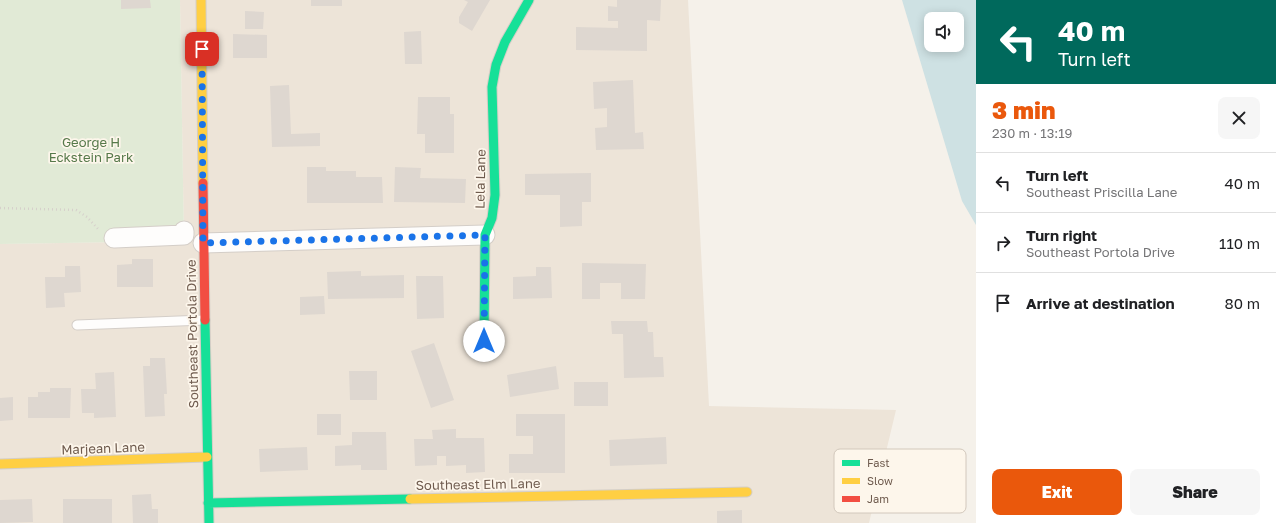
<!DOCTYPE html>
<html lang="en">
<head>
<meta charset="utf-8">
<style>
  :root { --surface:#fff; --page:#f6f6f6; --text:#202124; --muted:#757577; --line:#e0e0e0; --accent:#ea580c }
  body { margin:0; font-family:"Golos Text",sans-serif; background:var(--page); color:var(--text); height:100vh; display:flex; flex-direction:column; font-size:15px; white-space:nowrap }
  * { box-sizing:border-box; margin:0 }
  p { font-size:13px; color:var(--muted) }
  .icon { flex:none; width:22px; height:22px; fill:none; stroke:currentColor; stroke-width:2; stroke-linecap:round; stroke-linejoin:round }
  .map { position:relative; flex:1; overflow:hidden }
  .details { display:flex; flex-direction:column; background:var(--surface); width:300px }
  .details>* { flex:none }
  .guide { background:#00695c; color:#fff; overflow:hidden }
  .tools { position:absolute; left:924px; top:12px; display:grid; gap:8px }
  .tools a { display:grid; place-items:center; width:40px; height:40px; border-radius:8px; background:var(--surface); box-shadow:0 2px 10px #0003; font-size:20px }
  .pin { position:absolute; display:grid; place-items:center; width:34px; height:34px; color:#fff; margin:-17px; border-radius:8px; box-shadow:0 2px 6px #0006 }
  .me { position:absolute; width:44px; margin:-22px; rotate:0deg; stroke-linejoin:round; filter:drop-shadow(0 0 3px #0008) }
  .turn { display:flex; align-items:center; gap:14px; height:84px; padding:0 16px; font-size:18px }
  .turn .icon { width:52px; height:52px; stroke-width:2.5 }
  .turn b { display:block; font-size:28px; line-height:34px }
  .round { display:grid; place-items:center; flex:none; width:42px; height:42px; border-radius:8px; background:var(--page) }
  .headline { display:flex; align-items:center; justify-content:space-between; height:68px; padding:0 16px }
  h1 { font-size:24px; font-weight:800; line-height:30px; color:var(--accent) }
  .action { display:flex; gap:8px; margin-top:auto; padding:8px 16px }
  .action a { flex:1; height:46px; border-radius:8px; background:var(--accent); color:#fff; font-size:16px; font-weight:800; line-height:46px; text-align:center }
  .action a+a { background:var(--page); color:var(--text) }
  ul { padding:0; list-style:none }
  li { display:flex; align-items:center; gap:12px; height:60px; padding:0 16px; border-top:1px solid var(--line) }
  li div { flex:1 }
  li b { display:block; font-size:15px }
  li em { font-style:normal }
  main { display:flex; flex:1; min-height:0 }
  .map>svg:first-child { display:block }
</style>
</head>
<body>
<main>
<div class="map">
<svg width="976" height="523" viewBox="0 0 976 523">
  <rect width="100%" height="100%" fill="#f5f1ea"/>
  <!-- residential -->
  <path fill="#ede4d8" d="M180,0H688L709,406L896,410L869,523H0V244L184,241Z"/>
  <!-- green -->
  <path fill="#e1ead6" d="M0,0H180L184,241L0,244Z"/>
  <!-- water -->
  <path fill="#cee1e3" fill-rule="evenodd" d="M902,0H976V225L962,201ZM931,19H957V45H931Z"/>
  <!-- building -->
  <path fill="#ded7d0" d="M121,0H150L151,8L121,9Z
    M311,0H342V6H311Z
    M464,0H490L472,31L459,23V17L468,2Z
    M617,0H661L660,21L647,20V51L576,50V27L618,28V21H608V6L617,7Z
    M245,11L264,12L263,29H245Z
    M421,31L422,64H405L404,32Z
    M233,34L267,35V58H233Z
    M633,80L635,133L643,132L644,149L596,150L595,128L607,127V108L594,109L593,82Z
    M289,85L291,134L320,133V146L272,147L270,86Z
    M418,97H450V114H454V153H425V134H417Z
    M307,167H326V171H356V177H382L383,203H307Z
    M395,167L421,168L420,178L466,179L465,203L394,202Z
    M591,173V202H582V226L560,227V195H525V174Z
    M132,259H153V287H117V265L132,264Z
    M582,263L646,264L645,299H621V283H600V299H582Z
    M65,266H80L81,292L64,293L65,307L46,308L45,277H65Z
    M536,267H551L552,298L513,299V277L536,276Z
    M361,271V276L404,275V298L328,299L327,272Z
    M416,276H443L444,318L417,319Z
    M324,296L325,314L300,315V297Z
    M611,321H647L648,332H653L654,357H663L664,377L624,378L623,334H612Z
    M434,343L454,400L431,408L411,351Z
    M150,358H165L167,394H164L165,416L145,417L143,366H150Z
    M556,366L559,389L510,397L507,375Z
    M349,371H377V400H350Z
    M114,372L116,417L94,418V413H82L81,389H96L95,373Z
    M574,382H608V406H574Z
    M50,388H71L70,418H28V397H38V392H50Z
    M13,397V420L0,421V398Z
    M317,414H341V435H317Z
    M516,414H565V473H509V454H533V436H516Z
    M456,429V438H484L485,472L466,473V465L446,466V456H437V465L415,466L414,439H433L432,430Z
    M352,432H386L387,470H361V465L335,466V446L352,445Z
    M666,437L667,464L610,466L609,440Z
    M307,447L308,470L260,472L259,449Z
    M151,494L152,509H158V523H133L132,495Z
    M32,499L33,522L0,523V500Z
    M63,499H112V523H63Z
    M742,510V523H717V511Z"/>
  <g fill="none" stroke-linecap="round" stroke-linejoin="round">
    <!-- lane casing -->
    <g stroke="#d4cec8" stroke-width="11">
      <path id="lane" d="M77,325L204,320"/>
    </g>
    <!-- street casing -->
    <g stroke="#d4cec8" stroke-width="21">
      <path id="street" d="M114,238L184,235V231
        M203,243L485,235"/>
    </g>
    <!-- fast casing -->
    <g stroke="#d4cec6" stroke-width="11">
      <path id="fast" d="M205,320L209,523
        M484,341L485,235L492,218L495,195L492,87L496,65L505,42L529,0
        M208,503L410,499"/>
    </g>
    <!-- slow casing -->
    <g stroke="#d4cec6" stroke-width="11">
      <path id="slow" d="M201,0L203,183
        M0,464L207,457
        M410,499L747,492"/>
    </g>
    <!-- jam casing -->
    <g stroke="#d4cec6" stroke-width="11">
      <path id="jam" d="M203,183L205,320"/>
    </g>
    <!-- path -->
    <path stroke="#d6d0cb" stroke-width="2.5" stroke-dasharray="1 3" stroke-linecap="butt" d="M0,208L76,210L87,217L99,230"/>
    <!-- lane -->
    <use href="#lane" stroke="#fefdfc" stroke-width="9"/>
    <!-- street -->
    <use href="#street" stroke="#fefdfc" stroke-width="19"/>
    <!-- fast -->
    <use href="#fast" stroke="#16e098" stroke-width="9"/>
    <!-- slow -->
    <use href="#slow" stroke="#ffcf43" stroke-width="9"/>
    <!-- jam -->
    <use href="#jam" stroke="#f24e42" stroke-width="9"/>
  </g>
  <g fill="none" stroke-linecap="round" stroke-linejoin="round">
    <!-- route -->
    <path stroke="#1a73e8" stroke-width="7" stroke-dasharray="0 12.6" d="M202,49L203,243L485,235L484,341"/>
  </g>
  <g text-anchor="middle" stroke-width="3.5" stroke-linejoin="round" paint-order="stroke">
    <!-- park labels -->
    <g font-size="13" fill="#56794a" stroke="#fdf6eb">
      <text x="91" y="147">George H<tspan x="91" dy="15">Eckstein Park</tspan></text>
    </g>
    <!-- street labels -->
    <g font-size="13" fill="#6f5b4e" stroke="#fdf6eb">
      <text transform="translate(480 179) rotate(-89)" y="5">Lela Lane</text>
      <text transform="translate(192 334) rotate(-91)" y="5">Southeast Portola Drive</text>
      <text transform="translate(103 448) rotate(-2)" y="5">Marjean Lane</text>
      <text transform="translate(478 484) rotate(-1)" y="5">Southeast Elm Lane</text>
    </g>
  </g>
  <!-- legend -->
  <rect x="834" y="449" width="132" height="64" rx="6" fill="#fdf6eb" stroke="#d2c8bc" stroke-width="1"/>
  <rect x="842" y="460" width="18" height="6" fill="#16e098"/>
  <rect x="842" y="478" width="18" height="6" fill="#ffcf43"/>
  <rect x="842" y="496" width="18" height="6" fill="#f24e42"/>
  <g font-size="11" fill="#6f5b4e">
    <text x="867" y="467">Fast</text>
    <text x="867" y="485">Slow</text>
    <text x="867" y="503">Jam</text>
  </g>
</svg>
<div class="tools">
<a><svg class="icon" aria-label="sound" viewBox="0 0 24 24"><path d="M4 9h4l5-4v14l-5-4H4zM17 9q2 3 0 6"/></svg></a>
</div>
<div class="pin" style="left:202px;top:49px;background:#d93025"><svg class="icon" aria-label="arrive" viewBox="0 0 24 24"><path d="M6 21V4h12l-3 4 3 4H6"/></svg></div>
<svg class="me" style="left:484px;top:341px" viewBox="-20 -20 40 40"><circle r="19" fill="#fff"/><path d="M0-13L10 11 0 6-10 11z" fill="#1a73e8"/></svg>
</div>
<section class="details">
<div class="guide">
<div class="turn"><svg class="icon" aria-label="left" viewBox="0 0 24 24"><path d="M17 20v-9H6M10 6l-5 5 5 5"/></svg><div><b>40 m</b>Turn left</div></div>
</div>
<div class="headline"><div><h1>3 min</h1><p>230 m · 13:19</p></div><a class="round"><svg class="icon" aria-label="close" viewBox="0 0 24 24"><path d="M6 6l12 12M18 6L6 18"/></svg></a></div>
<ul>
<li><svg class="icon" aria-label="left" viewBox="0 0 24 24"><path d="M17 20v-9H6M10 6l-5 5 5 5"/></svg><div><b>Turn left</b><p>Southeast Priscilla Lane</p></div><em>40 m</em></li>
<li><svg class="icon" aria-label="right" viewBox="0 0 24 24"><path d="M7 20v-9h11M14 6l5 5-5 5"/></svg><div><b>Turn right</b><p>Southeast Portola Drive</p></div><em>110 m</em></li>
<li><svg class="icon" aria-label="arrive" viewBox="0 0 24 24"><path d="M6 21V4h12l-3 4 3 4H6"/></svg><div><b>Arrive at destination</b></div><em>80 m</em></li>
</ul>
<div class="action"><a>Exit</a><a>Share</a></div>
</section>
</main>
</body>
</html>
